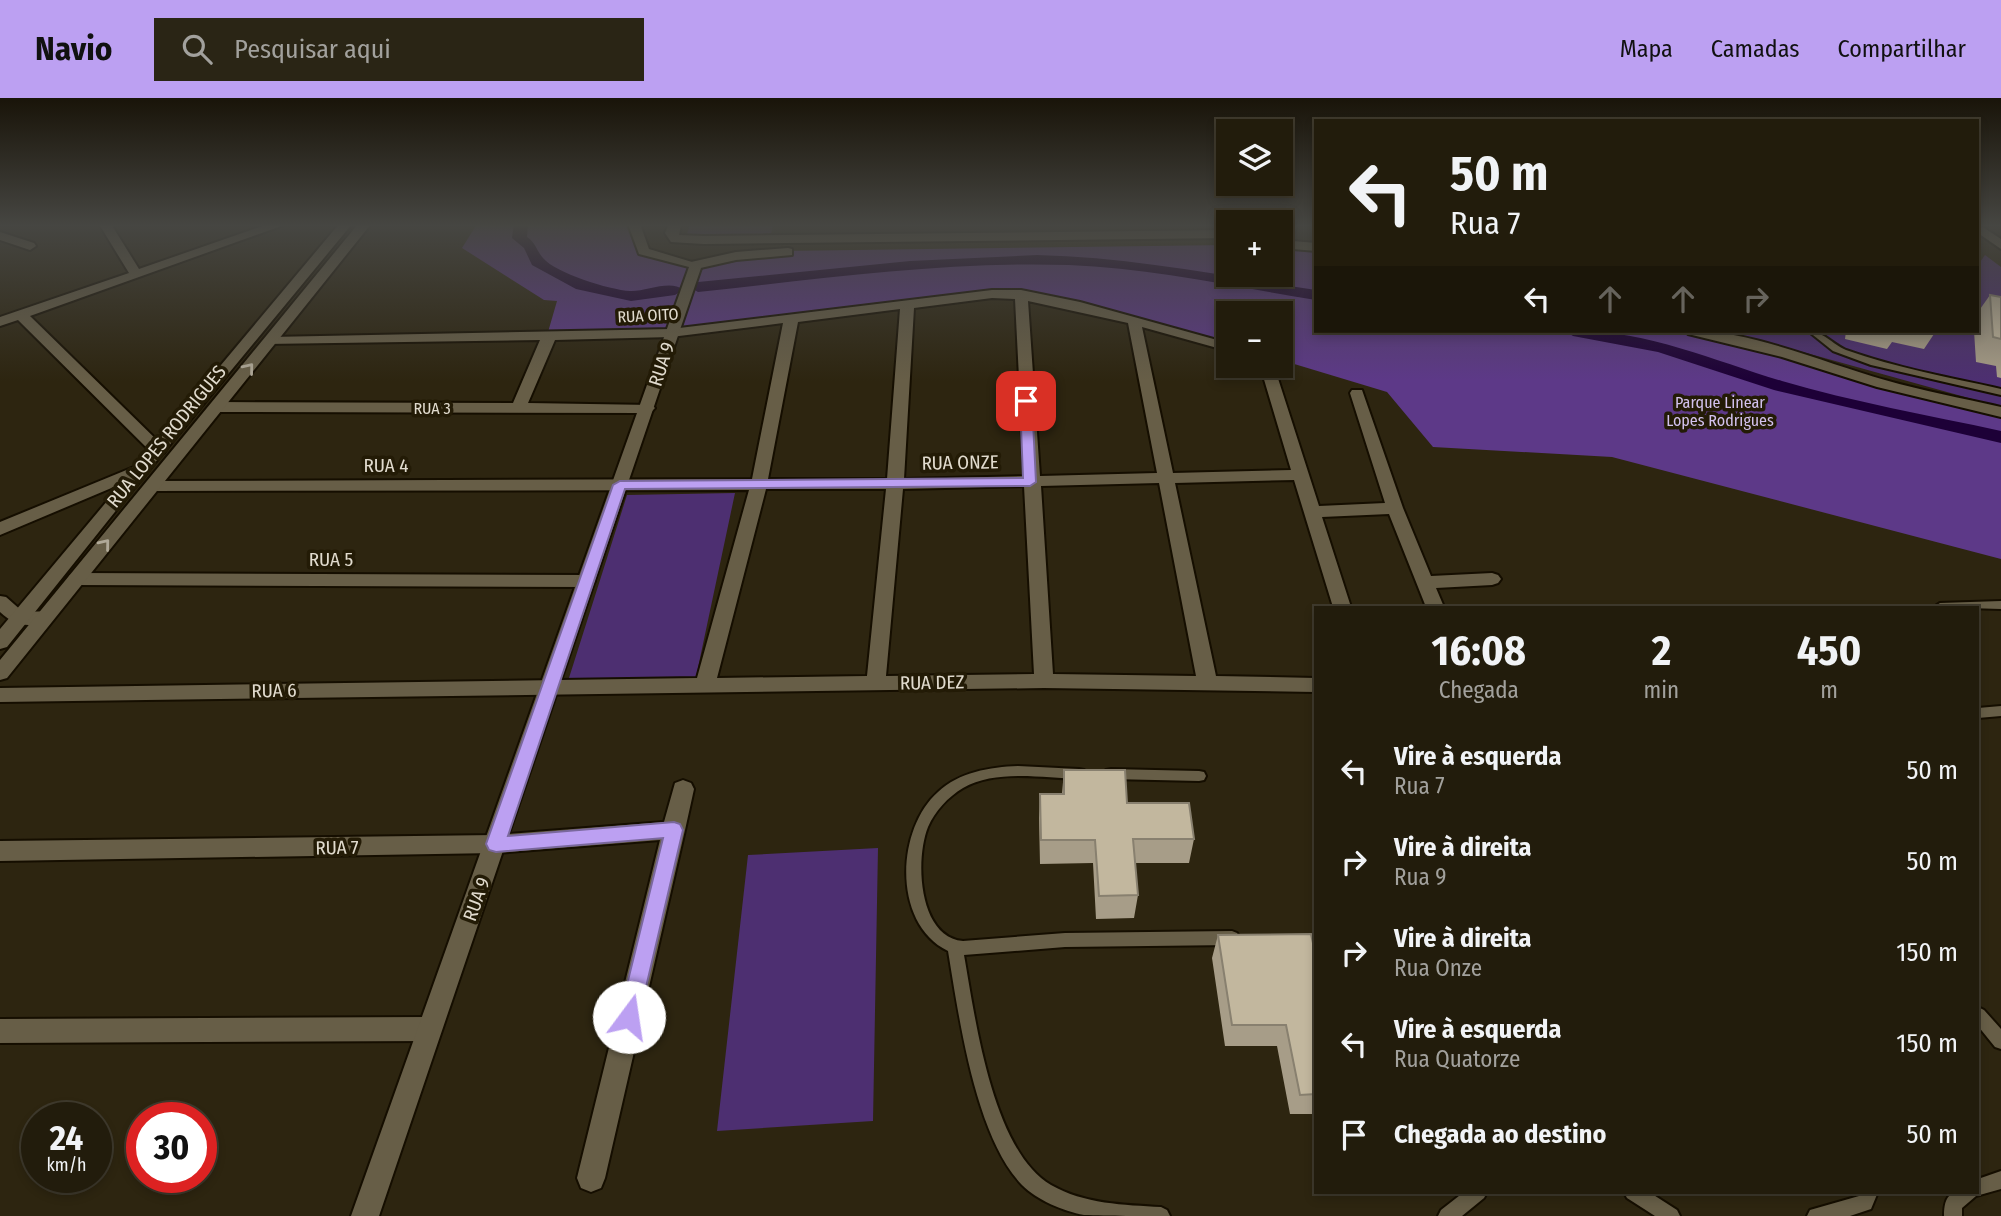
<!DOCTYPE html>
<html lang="pt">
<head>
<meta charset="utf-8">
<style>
  :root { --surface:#221c0c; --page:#2a2515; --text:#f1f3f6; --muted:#a2a19d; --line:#3f3a2d; --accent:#bca0f2 }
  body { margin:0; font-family:"Fira Sans Condensed",sans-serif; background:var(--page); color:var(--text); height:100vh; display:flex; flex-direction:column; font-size:26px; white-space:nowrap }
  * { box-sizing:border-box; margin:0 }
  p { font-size:23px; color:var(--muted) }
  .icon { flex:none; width:38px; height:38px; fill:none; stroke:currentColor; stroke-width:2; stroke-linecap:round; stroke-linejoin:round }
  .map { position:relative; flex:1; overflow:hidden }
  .side { position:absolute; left:1314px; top:508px; width:665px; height:588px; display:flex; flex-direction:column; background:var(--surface); border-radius:0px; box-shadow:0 4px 10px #0003,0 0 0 2px var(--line) }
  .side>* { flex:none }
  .top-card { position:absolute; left:1314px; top:21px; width:665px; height:214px; border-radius:0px; box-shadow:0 4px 10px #0003,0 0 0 2px var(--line); background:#221c0c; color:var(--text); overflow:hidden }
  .controls { position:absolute; left:1216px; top:21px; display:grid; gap:14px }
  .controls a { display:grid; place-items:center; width:77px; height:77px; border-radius:0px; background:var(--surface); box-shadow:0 4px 10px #0003,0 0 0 2px var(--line); font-size:35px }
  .speed { position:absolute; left:21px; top:1004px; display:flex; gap:14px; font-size:35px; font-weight:700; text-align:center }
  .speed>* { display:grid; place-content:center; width:91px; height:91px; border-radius:50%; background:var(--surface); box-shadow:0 4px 10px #0003,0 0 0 2px var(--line); line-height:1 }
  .speed small { font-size:18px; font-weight:400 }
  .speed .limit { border:10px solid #d22; background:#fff; color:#111 }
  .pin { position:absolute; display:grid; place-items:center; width:60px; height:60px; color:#fff; margin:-30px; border-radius:14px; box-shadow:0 4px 10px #0006 }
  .me { position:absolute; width:77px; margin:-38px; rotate:14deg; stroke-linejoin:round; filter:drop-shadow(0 0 5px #0008) }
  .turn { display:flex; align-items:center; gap:24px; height:147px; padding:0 21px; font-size:32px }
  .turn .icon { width:91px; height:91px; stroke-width:2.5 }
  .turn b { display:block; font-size:49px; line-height:60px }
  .lanes { display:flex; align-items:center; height:66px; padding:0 21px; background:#0003; justify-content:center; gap:35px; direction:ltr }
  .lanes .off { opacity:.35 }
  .eta { display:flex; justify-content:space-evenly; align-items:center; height:119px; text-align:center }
  .eta b { font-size:42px; font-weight:700; line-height:49px }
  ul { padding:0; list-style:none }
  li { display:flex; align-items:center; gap:21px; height:91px; padding:0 21px }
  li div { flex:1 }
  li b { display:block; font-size:26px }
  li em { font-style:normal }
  header { display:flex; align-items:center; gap:42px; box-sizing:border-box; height:98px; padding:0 35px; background:var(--accent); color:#111 }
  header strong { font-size:33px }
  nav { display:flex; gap:38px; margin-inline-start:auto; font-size:24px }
  .search { width:490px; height:63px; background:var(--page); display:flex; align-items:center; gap:18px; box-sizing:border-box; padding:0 24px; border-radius:0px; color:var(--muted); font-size:26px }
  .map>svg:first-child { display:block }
</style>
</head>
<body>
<header>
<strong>Navio</strong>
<div class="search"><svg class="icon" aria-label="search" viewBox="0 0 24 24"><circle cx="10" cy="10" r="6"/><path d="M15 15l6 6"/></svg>Pesquisar aqui</div>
<nav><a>Mapa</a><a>Camadas</a><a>Compartilhar</a></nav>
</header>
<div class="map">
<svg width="2001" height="1118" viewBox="0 0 2001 1118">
  <rect width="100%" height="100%" fill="#2d2510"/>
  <!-- green -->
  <path fill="#4d2f71" d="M690,126H773L771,136L686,139Z
    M1985,157L2001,169V309L1792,251L1708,233H1978V167Z
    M735,395L696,579L568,583L627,397Z
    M878,750L873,1023L717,1033L748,757Z"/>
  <!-- forest -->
  <path fill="#5d3988" d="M477,126H639L642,150L696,166L781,153L1228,147V177H1281V147L1316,149V233H1686C1793,255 1894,296 2001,318V461L1612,359L1433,349L1387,294L1281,262V215H1228V248L1022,195L791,223L546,241L557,203L544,202L462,150Z"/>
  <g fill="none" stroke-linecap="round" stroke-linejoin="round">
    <!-- canal -->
    <path fill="#1d0037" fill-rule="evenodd" d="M514,126H528L527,139C536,145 536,152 543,160C555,175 610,192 630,193C645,194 671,181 683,192L675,197L631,203L576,191L532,167L524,150L512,140Z
      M1037,157C1131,159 1223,178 1316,192V202C1234,189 1152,170 1069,167C945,163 821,181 698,194L690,189L698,184L910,163Z
      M1565,233C1639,229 1712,262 1782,283C1853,304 1928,317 2001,333V345L1774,292L1658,254L1573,238Z"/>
    <!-- service casing -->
    <g stroke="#150e00" stroke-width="4">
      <path id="service" d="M1808,233C1823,233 1832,246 1846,252C1896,270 1949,279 2001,291V297L1871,267L1833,253Z
        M2001,503V511L1934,509L1940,505Z
        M2001,608V618L1978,620V610Z
        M1018,668L1079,671L1084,672L1086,676L1084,680L1079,681C1043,680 996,671 963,690C948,699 935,713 928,729C915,761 918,839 963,843L1065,835L1232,833L1237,835L1240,840L1237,845L1232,847L1065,849L964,857C975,919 992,1053 1051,1087C1084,1106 1124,1107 1161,1109L1167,1112L1170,1118C1145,1118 1107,1118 1084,1117C1063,1113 1037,1102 1022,1087C975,1038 959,919 948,853C892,826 896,731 938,694C959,674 990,669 1018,668Z
        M1111,671L1199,673L1204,674L1206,678L1204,682L1199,683L1111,681L1106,680L1104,676L1106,672Z
        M1978,909L1984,912L2001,931V951L1995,949L1978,928Z
        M2001,1073V1091L1976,1098L1962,1110V1118H1944C1944,1091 1955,1094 1978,1094V1081Z
        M1464,1094H1487L1484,1100L1462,1118H1438L1441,1112Z
        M1624,1094H1649L1677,1112L1680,1118H1655L1627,1100Z
        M1860,1094H1878L1871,1111L1850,1118H1807L1810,1112L1859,1098Z"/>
    </g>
    <!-- minor casing -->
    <g stroke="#150e00" stroke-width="4">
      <path id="minor" d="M99,126H111L139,171L268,126H287L30,218L164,349L166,352L164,355H152L18,222L0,228V219L129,175Z
        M669,126H681L679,137L704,138L1228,132V140L704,146L671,144L665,135Z
        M1286,126H1298L1293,136L1281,139V131Z
        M0,134L34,145L36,148L30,152L0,142Z
        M1281,142L1316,145V153L1281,150Z
        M788,150L792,151V157L736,162L696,171L690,167L691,164L736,154Z
        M992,192H1021L1080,204L1228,245V253L1142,229L1173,375L1291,372L1260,268H1274L1319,408L1385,405L1350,295L1352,292H1362L1403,410L1431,478L1492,475L1498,477L1501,481L1498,485L1492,487L1436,490L1444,509H1426L1389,416L1322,419L1351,509H1333L1294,382L1175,385L1216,578L1316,580V594L1044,590L0,604V590L697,580L749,392L152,393L144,388L152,383L752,381L783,225L671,239L555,242L528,305L652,307L655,310L652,313L647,315L217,314L209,309L217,304L513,305L540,242L265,246L263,243L270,239L671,231ZM992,200L1015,201L1024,378L904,381L914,210ZM1028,203L1128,225L1157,375L1040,378ZM900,211L887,381H768L798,224ZM1159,385L1196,578L1053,576L1041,388ZM1024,388L1034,576L886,578L903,391ZM766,391H886L867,578L717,580Z
        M1686,233C1745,230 1827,266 1885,282C1923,293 1962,300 2001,309V319L1877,289L1782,259L1688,236Z
        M141,366L147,367L149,371L147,375L0,437V424Z
        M76,475L586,477L592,479L595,483L592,487L586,489L76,487L70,485L67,481L70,477Z
        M0,498L6,499L23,514L52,513L54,518L52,523C29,529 17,530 0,514Z
        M683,682L691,685L694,691L685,732L605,1080L601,1090L591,1094L581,1090L577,1080L660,742L496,755L0,763V743L496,737L664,724L675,685Z
        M429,919L438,922L442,931L438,940L429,943L0,945V921Z"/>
    </g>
    <!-- tertiary casing -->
    <g stroke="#150e00" stroke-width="4">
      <path id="tertiary" d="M339,126H352L130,395L7,549L0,551V531Z
        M358,126H371L7,580L0,582V562Z
        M628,126H640L649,151L702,167L379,1118H351L689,169L639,156Z
        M1978,126L2001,141V151L1978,135Z"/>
    </g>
    <!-- service -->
    <use href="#service" fill="#675e47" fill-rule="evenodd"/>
    <!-- minor -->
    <use href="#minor" fill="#675e47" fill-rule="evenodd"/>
    <!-- tertiary -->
    <use href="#tertiary" fill="#675e47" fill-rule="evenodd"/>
  </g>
  <!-- wall -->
  <path fill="#a79d88" d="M1990,197L2001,199V280L1997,279L1996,268L1976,264L1974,233H1978V214Z
    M1846,233H1936L1924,251L1892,244L1887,251L1845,241Z
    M1064,672L1194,741L1189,765H1135L1138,797L1134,820L1096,821L1093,765L1040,766L1039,720L1040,696H1062Z
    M1218,837L1316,859V1016H1290L1277,948H1225L1212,860Z"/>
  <!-- building -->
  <path fill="#c2b79e" stroke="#88806f" stroke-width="2" d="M1990,197L2001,199V241L1993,239Z
    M1064,672H1125L1127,705H1189L1194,741H1133L1138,797L1099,798L1095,742H1041L1040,696H1064Z
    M1311,836L1316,859V996L1300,997L1286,927H1232L1218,837Z"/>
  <!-- one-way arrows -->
  <defs><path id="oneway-chevron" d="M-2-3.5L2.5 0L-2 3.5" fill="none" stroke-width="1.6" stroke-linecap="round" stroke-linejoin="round" transform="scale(1.75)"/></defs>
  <g stroke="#b0a998">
    <use href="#oneway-chevron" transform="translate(249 270) rotate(-51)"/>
    <use href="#oneway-chevron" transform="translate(105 446) rotate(-51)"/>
  </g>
  <!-- sky -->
  <linearGradient id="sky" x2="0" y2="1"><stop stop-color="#191409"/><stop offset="0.45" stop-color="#464642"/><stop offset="1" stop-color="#464642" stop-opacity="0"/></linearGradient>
  <rect width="2001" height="283" fill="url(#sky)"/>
  <!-- route -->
  <path fill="#bca0f2" stroke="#7a689d" stroke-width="2" d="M1026,300L1032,303L1036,384L1030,388L625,391L508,738L674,724L680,726L683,732L639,919L636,926L629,929L622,926L619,919L663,740L496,754L489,752L486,746L613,387L620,383L1023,380L1020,303Z"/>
  <g text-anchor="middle" stroke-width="7" stroke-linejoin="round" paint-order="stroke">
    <!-- far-street labels -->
    <g font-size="16" fill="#e1dbce" stroke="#231b06">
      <text transform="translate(648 217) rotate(-3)" y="6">RUA OITO</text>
      <text x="432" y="316">RUA 3</text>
    </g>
    <!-- far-park labels -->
    <g font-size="16" fill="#d3c2ee" stroke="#231b06">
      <text x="1720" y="310">Parque Linear<tspan x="1720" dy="18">Lopes Rodrigues</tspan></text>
    </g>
    <!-- street labels -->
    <g font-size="19" fill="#e1dbce" stroke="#231b06">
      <text transform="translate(661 266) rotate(-72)" y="7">RUA 9</text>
      <text transform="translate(166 338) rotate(-51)" y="7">RUA LOPES RODRIGUES</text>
      <text transform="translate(960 364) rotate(-1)" y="7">RUA ONZE</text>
      <text x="386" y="374">RUA 4</text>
      <text x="331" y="468">RUA 5</text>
      <text transform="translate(932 584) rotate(-1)" y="7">RUA DEZ</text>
      <text transform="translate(274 592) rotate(-1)" y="7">RUA 6</text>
      <text transform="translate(337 749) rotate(-1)" y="7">RUA 7</text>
      <text transform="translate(476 801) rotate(-70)" y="7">RUA 9</text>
    </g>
  </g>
</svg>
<div class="controls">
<a><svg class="icon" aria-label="layers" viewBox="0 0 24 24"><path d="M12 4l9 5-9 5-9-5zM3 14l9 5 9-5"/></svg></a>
<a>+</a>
<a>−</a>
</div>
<div class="speed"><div>24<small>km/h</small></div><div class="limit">30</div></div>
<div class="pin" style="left:1026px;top:303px;background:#d93025"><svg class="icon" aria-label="arrive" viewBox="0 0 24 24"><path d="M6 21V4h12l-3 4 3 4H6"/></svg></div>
<svg class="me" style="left:629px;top:919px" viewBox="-20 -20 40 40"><circle r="19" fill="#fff"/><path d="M0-13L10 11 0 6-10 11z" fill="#bca0f2"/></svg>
<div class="top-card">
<div class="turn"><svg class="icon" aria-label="left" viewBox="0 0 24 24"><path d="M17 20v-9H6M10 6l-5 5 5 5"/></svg><div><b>50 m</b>Rua 7</div></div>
<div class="lanes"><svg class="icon" aria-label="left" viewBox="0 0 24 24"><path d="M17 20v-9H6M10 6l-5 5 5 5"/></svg><svg class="icon off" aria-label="ahead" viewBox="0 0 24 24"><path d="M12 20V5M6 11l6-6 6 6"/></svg><svg class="icon off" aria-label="ahead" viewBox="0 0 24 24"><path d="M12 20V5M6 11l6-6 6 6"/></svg><svg class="icon off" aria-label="right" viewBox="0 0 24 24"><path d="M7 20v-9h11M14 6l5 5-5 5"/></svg></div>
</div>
<section class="side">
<div class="eta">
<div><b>16:08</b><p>Chegada</p></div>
<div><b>2</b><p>min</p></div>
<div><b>450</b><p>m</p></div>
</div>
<ul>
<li><svg class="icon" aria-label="left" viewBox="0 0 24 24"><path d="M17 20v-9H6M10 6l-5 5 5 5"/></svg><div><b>Vire à esquerda</b><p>Rua 7</p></div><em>50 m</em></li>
<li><svg class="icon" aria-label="right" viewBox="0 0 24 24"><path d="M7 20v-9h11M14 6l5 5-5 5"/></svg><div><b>Vire à direita</b><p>Rua 9</p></div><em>50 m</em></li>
<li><svg class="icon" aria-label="right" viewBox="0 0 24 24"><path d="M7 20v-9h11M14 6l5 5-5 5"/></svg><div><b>Vire à direita</b><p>Rua Onze</p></div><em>150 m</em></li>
<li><svg class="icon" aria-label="left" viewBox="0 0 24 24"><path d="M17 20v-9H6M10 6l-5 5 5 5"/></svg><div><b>Vire à esquerda</b><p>Rua Quatorze</p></div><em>150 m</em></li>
<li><svg class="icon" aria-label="arrive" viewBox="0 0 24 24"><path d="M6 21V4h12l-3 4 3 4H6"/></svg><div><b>Chegada ao destino</b></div><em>50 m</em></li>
</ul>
</section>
</div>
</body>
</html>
